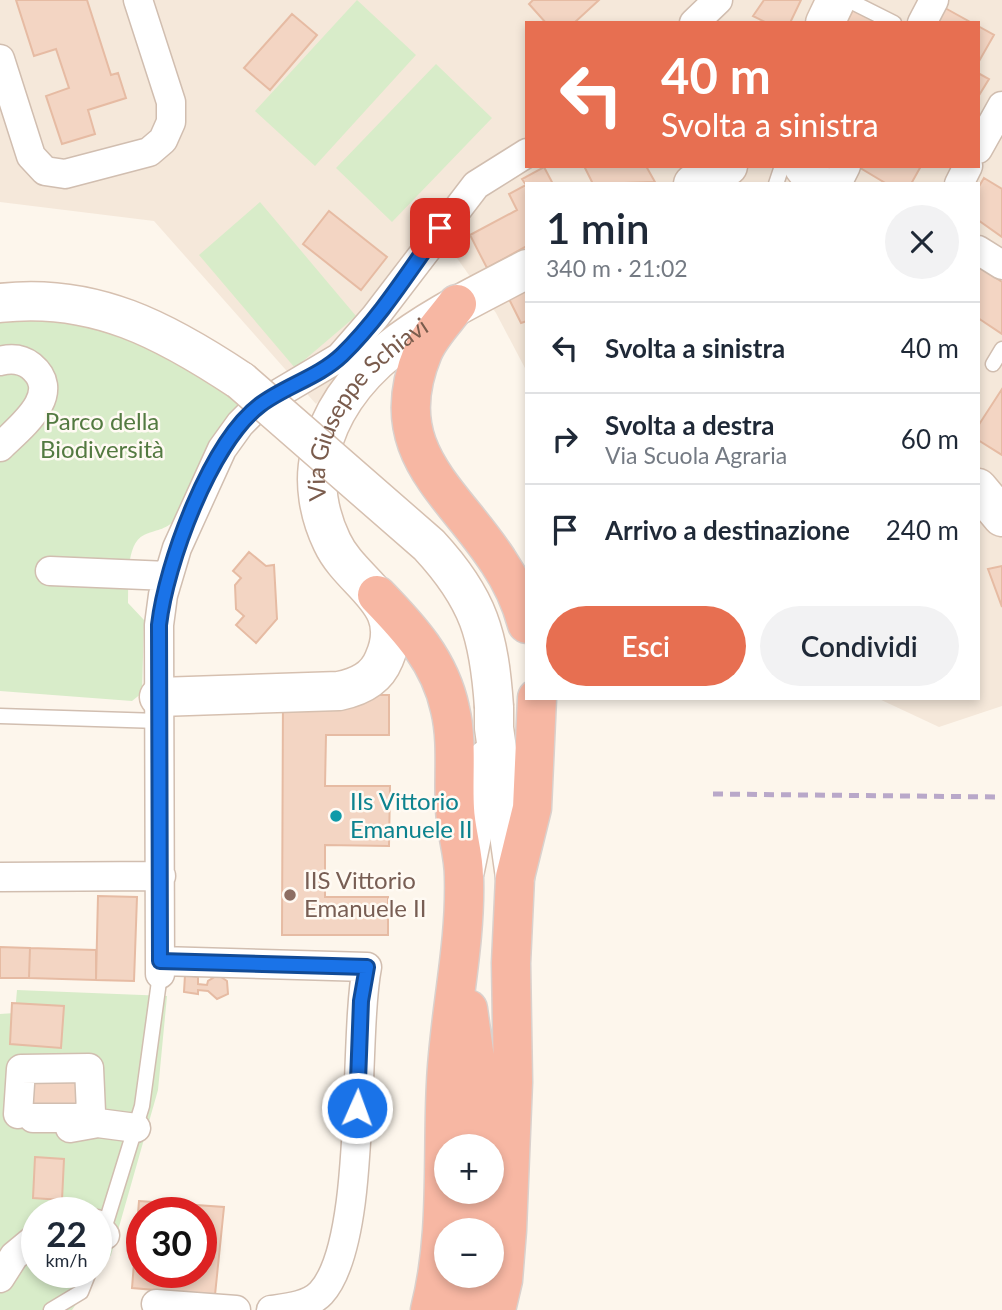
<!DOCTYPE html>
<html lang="it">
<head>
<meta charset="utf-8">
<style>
  :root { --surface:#fff; --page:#f2f2f3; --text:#1f2937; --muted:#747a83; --line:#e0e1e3; --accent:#e76f51 }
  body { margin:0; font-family:Lato,sans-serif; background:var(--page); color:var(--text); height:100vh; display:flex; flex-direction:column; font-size:26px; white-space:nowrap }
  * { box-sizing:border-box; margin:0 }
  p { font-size:23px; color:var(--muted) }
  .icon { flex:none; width:38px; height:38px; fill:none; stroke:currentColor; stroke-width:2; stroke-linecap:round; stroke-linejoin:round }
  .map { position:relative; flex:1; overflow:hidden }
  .details { position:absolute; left:525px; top:182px; width:455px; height:518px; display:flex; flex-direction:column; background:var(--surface); border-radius:0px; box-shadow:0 4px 10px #0003 }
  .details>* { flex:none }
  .banner { position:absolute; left:525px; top:21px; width:455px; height:147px; border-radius:0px; box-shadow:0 4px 10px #0003; background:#e76f51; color:#fff; overflow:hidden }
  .fabs { position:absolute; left:434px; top:1134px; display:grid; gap:14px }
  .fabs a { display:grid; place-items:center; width:70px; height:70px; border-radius:50%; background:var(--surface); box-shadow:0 4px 10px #0003; font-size:35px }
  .speed { position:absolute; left:21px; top:1197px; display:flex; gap:14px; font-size:35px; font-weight:700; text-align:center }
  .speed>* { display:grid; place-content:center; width:91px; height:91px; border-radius:50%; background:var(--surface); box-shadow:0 4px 10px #0003; line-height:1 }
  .speed small { font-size:18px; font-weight:400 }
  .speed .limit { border:10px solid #d22; background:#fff; color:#111 }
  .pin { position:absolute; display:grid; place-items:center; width:60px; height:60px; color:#fff; margin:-30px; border-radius:14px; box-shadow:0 4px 10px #0006 }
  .me { position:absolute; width:77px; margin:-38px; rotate:2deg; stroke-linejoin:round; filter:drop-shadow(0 0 5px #0008) }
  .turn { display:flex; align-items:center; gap:24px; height:147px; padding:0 21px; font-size:32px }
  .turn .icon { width:91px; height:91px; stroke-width:2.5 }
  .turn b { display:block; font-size:49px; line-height:60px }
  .round { display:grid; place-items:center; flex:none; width:74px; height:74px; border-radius:37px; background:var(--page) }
  .head { display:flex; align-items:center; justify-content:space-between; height:119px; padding:0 21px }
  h1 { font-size:42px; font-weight:600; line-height:52px }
  .cta { display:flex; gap:14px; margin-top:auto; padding:14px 21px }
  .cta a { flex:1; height:80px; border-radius:42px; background:var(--accent); color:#fff; font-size:28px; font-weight:600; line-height:80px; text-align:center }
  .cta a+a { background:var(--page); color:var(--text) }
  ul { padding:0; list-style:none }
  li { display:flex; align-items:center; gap:21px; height:91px; padding:0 21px; border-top:2px solid var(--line) }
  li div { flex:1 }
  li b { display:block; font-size:26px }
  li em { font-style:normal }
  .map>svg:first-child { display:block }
</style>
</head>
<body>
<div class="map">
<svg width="1002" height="1310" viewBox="0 0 1002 1310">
  <rect width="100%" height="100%" fill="#fdf6ec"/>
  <!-- residential -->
  <path fill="#f5e8da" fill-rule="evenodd" d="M0,0H1002V706L939,727L877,698H978V184H527V372L496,313L449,247L316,404L154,221L0,202ZM527,23H978V166H527Z"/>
  <!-- green -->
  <path fill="#d8ecc9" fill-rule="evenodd" d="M357,0L416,55L315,166L255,111Z
    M436,64L492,118L392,222L336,168Z
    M260,202L356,316L295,368L199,255Z
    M52,314L113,331L198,368L239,403L178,517C165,531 160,528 144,535C125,544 129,584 128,603L144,620L142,693L132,701L0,691V316Z
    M17,990L167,996L158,1090L111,1255L72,1310H0V1014L15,1013ZM37,1213H96V1272H37Z"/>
  <!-- building -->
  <path fill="#f3d5c3" stroke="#e6bba3" stroke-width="2" fill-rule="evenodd" d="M16,0H87L111,75L118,73L126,98L88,110L95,134L62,144L46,96L69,88L56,49L34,56Z
    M533,0H599L574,23H546L529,4Z
    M764,0H801L790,23H767L753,16Z
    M945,8L972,23H937Z
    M853,10L879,23H846Z
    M292,14L317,35L270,90L244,68Z
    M978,26L994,35L978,63Z
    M978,73L989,79L978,97Z
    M584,166H646L655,182L593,184Z
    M857,166H921L911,184H887Z
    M544,167L553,184H527V246L487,268L470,235L517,210L509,194L526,185L522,179Z
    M984,178L1002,189V237L978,220V188Z
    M329,211L387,257L361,290L303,244Z
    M978,266L1002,282V334L978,318Z
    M527,287V321L521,323L508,297Z
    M1002,389V455L978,440V426Z
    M249,552L266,566L274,565L277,619L256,643L236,625L244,616L236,609L235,585L241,578L233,571Z
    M1002,566V607L988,569Z
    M283,695H389V735H326L325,786H390L389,846L325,845V897H388V935H282Z
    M98,896L137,897L134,981L96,980Z
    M0,947L30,948L29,978H0Z
    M30,948L96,950V980L29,978Z
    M185,975L198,977V984L207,985L208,981L218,975L227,981L228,994L217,999L208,991L198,990V994L184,992Z
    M12,1003L64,1006L61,1048L10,1044Z
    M33,1077L86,1081L84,1114L31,1111Z
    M35,1157L64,1159L62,1200L33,1198Z
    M139,1201L224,1207L215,1295L132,1288ZM142,1213H201V1272H142Z"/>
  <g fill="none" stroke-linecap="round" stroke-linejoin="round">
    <!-- lane casing -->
    <g stroke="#d1beb0" stroke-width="17">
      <path id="lane" d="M848,0L894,23
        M776,184L782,166
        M993,364L1002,349
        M0,716L159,721
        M96,1255L142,1106L160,974
        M51,1310L81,1292L89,1272"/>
    </g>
    <!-- street casing -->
    <g stroke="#d1beb0" stroke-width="31">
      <path id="street" d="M694,23L718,0
        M922,23L934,0
        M0,59L31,156L45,171L65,174L149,152L163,140L171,122V102L138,0
        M978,149L1002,106
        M837,184L846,166
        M959,184L968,166
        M978,250L1002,265
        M0,361C11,358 22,359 31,366C65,394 19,428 0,447
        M50,571L168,576
        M0,877L161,876
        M160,961L367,967C353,1042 368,1242 321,1293C309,1306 286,1308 271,1310
        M160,974L159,625L163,595L177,548L222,449L240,424L259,405L340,357L375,317L476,185L527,153
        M18,1114L21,1069L89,1068L91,1112L79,1118H33
        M70,1128L98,1123L136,1128
        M96,1224L105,1235
        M0,1278L14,1256L37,1237
        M156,1304L236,1310"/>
    </g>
    <!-- secondary casing -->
    <g stroke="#d6c0b0" stroke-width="41">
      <g id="secondary">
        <path d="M825,23L836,0"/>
        <path d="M803,166L817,184"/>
        <path d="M693,184L728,166"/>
        <path d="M0,303C94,292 166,331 241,381"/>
        <path d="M978,488L1002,517"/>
        <path id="s1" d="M159,697L339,691C359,687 376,679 384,659C409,602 352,585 332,542C319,515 313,483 320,454C343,355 446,312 527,269"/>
        <path d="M494,707V728L515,877"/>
        <path d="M465,870L488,758"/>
      </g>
    </g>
    <!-- highway casing -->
    <g stroke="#dad1cd" stroke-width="41">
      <path id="highway" d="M457,304C446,319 430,335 423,352C382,450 452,490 498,561C511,580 521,602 527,624
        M377,595C409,628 440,661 450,709C458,742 453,776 455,809C456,832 464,854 464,877C466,947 449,1014 446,1083C442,1158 449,1236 430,1310
        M468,1009L478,1080L476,1146
        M473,1230L474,1192
        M463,1310L469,1276
        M496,1310L503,1280L507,1230L513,1082L511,963L515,877L532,808L537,698"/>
    </g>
    <!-- lane -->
    <use href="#lane" stroke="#fff" stroke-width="14"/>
    <!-- street -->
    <use href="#street" stroke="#fff" stroke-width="28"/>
    <!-- secondary -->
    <use href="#secondary" stroke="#fff" stroke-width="38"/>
    <!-- highway -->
    <use href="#highway" stroke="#f7b7a3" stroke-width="38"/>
    <!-- rail -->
    <path stroke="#b9a8c9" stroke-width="5" stroke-dasharray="10 7" stroke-linecap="butt" d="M713,794L1002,797"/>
    <!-- secondary-bridge casing -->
    <g stroke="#d6c0b0" stroke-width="41" stroke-linecap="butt">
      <path id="secondary-bridge" d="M241,381L429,545C479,599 489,635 494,707"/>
    </g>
    <!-- secondary-bridge -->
    <use href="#secondary-bridge" stroke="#fff" stroke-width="38"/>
  </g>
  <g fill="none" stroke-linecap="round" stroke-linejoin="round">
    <!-- route casing -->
    <g stroke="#114b97" stroke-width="18">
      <path id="route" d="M357,1108L361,1001L367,967L160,961L159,625C166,564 210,443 260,405C285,386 319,377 342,355C380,318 409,271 440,228"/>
    </g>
    <!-- route -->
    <use href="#route" stroke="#1a73e8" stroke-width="12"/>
  </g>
  <!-- markers -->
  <circle fill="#0f9aa8" stroke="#fffaf3" stroke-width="2.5" cx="336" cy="816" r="7"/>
  <circle fill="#8d6e63" stroke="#fffaf3" stroke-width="2.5" cx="290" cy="895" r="7"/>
  <g text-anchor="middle" stroke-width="5" stroke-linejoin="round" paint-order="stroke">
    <!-- street labels -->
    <g font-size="24" fill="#7a5c4d" stroke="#fffaf3">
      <text dy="8" stroke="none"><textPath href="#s1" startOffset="528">Via Giuseppe Schiavi</textPath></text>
    </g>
    <!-- park labels -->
    <g font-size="24" fill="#537a41" stroke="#fffaf3">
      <text x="102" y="430">Parco della<tspan x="102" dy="28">Biodiversità</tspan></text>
    </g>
    <!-- culture labels -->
    <g font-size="24" fill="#0d838f" stroke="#fffaf3" text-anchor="start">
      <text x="350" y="810">IIs Vittorio<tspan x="350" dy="28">Emanuele II</tspan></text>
    </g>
    <!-- education labels -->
    <g font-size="24" fill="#785e54" stroke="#fffaf3" text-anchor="start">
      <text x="304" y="889">IIS Vittorio<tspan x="304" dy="28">Emanuele II</tspan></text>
    </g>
  </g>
</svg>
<div class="fabs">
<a>+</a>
<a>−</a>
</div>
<div class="speed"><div>22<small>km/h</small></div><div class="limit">30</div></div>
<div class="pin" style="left:440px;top:228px;background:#d93025"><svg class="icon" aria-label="arrive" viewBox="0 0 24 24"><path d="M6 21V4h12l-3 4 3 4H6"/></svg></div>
<svg class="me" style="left:357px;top:1108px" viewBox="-20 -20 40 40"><circle r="17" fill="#1a73e8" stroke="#fff" stroke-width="3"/><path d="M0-11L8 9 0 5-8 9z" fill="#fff"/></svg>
<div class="banner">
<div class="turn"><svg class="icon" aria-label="left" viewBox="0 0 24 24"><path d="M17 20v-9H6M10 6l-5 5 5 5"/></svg><div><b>40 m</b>Svolta a sinistra</div></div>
</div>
<section class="details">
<div class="head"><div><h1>1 min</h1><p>340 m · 21:02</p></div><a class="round"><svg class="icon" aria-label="close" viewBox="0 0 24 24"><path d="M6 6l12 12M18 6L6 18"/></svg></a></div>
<ul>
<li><svg class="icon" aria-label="left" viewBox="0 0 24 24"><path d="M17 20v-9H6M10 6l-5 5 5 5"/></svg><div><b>Svolta a sinistra</b></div><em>40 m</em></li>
<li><svg class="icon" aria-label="right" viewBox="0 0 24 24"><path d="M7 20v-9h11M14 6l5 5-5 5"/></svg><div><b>Svolta a destra</b><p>Via Scuola Agraria</p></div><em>60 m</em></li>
<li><svg class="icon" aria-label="arrive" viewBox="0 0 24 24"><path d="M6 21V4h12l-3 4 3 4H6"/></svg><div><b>Arrivo a destinazione</b></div><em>240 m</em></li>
</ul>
<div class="cta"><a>Esci</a><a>Condividi</a></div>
</section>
</div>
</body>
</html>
